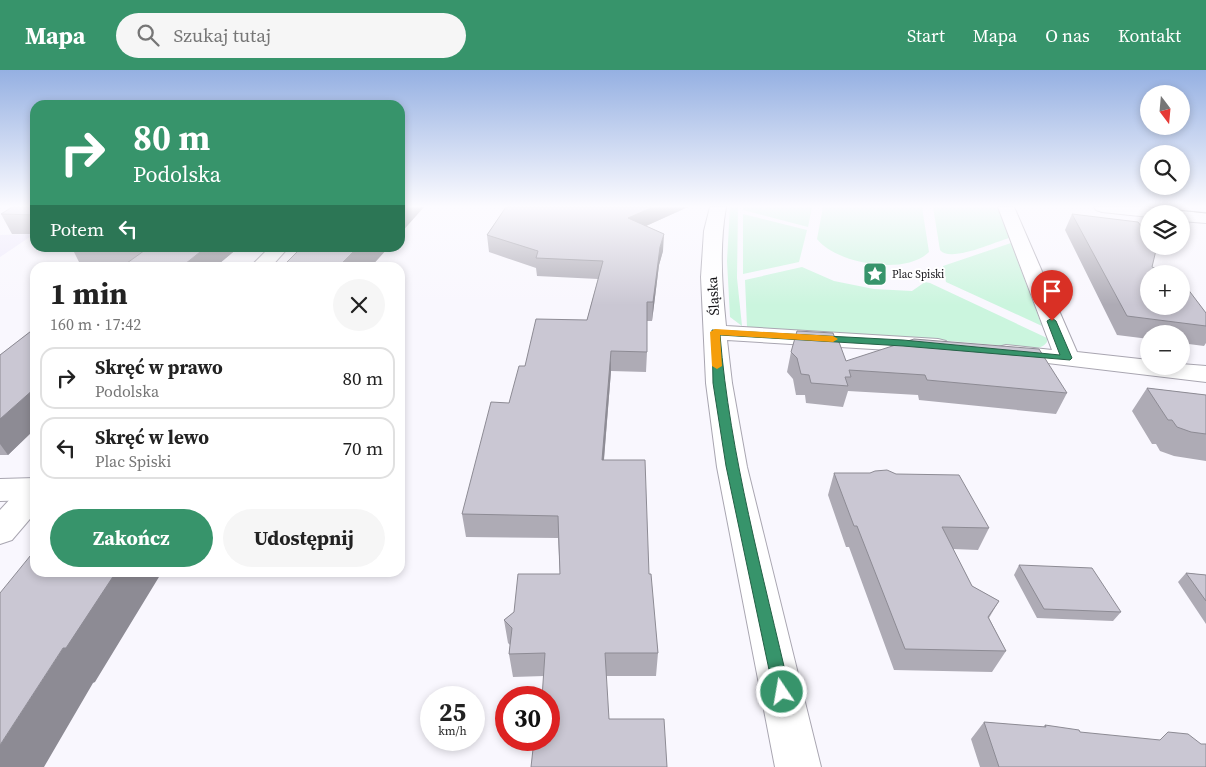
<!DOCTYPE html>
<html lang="pl">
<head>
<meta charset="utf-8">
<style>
  :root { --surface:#fff; --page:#f6f6f6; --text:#222; --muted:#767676; --line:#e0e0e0; --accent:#37946b }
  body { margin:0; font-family:"Source Serif 4",serif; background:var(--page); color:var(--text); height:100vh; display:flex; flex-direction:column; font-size:19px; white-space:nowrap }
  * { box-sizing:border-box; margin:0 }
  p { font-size:16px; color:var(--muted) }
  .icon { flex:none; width:28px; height:28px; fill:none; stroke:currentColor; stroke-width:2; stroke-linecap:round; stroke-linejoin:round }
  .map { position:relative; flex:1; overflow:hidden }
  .details { position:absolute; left:30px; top:192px; width:375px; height:315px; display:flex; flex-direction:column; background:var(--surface); border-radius:15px; box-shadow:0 2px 8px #0003 }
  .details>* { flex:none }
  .top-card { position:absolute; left:30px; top:30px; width:375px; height:152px; border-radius:15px; box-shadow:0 2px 8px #0003; background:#37946b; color:#fff; overflow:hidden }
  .needle { width:32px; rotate:164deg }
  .controls { position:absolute; left:1140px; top:15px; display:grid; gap:10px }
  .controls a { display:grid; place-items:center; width:50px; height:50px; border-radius:50%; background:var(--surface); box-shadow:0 2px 8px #0003; font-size:25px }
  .speed { position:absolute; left:420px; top:616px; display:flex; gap:10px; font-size:25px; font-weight:700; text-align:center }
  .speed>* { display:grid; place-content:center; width:65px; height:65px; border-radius:50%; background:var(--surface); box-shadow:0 2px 8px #0003; line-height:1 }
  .speed small { font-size:12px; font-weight:400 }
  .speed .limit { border:8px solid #d22; background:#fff; color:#111 }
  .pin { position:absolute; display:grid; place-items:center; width:42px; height:42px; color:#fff; margin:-51px -21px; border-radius:50% 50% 50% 0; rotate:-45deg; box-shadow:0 0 5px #0007 }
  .pin .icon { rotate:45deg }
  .me { position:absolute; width:55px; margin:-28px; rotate:348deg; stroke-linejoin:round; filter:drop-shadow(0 0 4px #0008) }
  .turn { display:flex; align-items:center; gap:18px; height:105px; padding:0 20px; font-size:22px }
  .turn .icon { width:65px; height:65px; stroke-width:2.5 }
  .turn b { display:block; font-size:35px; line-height:42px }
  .then { display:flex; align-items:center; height:48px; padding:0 20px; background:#0003; gap:10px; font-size:19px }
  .round { display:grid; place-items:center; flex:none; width:52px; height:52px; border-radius:26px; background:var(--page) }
  .summary { display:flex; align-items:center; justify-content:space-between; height:85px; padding:0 20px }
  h1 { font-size:30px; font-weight:700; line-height:38px }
  .primary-button { display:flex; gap:10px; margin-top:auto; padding:10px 20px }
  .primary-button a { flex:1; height:58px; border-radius:30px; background:var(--accent); color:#fff; font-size:20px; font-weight:700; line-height:58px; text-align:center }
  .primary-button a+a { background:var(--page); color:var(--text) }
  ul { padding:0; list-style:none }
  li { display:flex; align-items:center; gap:15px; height:62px; margin:0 10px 8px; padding:0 10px; border:2px solid var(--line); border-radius:15px }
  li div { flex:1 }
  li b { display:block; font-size:19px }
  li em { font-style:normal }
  header { display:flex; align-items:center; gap:30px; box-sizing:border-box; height:70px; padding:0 25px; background:var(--accent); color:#fff }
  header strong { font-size:24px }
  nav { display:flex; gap:28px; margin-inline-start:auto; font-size:18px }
  .search { width:350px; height:45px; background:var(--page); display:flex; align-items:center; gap:12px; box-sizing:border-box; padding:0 18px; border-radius:28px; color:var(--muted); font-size:19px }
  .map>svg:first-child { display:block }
</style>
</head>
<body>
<header>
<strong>Mapa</strong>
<div class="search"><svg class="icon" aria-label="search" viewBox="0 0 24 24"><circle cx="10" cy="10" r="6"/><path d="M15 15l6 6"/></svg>Szukaj tutaj</div>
<nav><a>Start</a><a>Mapa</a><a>O nas</a><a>Kontakt</a></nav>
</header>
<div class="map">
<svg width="1206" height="697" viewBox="0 0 1206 697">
  <rect width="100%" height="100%" fill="#f9f7fe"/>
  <!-- built -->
  <path fill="#ede8fb" d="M34,164L12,179L0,187V165Z"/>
  <!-- green -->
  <path fill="#cbf5de" d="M730,137H738L737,208L742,256L730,247L727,191Z
    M743,137H812L808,157L743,140Z
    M823,137H922L929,182C905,206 837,194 817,169Z
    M933,137H998L1009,168C995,172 950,193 940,180Z
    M743,144L807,160L799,192L743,204Z
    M1011,173L1042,256L946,212L943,196Z
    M802,197L834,211L874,219L912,221L925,212L930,213L1047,268V272C1042,279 1036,278 1028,278L939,270L747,257L745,210Z"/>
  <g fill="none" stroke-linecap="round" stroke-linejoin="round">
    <!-- minor casing -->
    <g stroke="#a9a6b1" stroke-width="2">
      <path id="minor" d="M710,137H726C719,177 722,216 726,256L938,269L946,271L950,276L946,281L938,283L727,270L732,313L747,397L821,697H775L717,397L706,313L701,207L704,161Z
        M998,137H1014L1077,282L1149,290V296H1181V294L1206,296V312L998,287L994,282L998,277L1006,275L1052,280Z
        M1094,137H1149L1170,140L1172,144H1149V147L1102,142L1096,140Z
        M1181,141L1206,143V153L1181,151V144H1174Z
        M35,408V430L0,431V409Z"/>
    </g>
    <!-- tertiary casing -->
    <g stroke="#a9a6b1" stroke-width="2">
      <path id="tertiary" d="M269,178H288L270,198H249Z
        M35,411V443L12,470L0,474V440L24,414Z"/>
    </g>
    <!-- minor -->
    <use href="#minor" fill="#fff" fill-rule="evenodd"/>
    <!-- tertiary -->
    <use href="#tertiary" fill="#fff" fill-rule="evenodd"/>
    <!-- tram -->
    <path stroke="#3b393e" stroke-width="1" d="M1150,137L1206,143"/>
  </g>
  <!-- wall -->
  <path fill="#aeabb5" d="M35,137V164H12L1,144Z
    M506,137H688L646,156L663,181L659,195L652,251H647V282L646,302L611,301L604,390L649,504L658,583L656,606H606L549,670L544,606L513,607L509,584L510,575L508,573L504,550L560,504L558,468L466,467L462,444L509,333L525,296L587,250L598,209L537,206L536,198L489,182L487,165Z
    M1072,144L1152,197L1206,243V273L1204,276L1181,273V264H1149V269L1117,265L1065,160Z
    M72,178H238L214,198H82Z
    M35,258V359L8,385H0V285Z
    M836,271L846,291L1067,323L1056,344L919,330L918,325L848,321L843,337L806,333L805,325H796L793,309L787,302L791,282Z
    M1147,318L1206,325V391L1174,386L1160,381L1156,374H1152L1132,341Z
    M834,403L989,458L978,480L953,479L972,516L999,531L989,548L1006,581L992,602L894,600L849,477H846L828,425Z
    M1019,495L1121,542L1113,551L1037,548L1014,505Z
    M1186,503L1206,505V554L1178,512Z
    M984,652L1043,657L1045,655L1080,662L1206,697H980L971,669Z"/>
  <!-- shaded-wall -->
  <path fill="#8d8b94" d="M400,137H424L400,164Z
    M653,137H688L628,164V148Z
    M664,164L663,181L659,195L652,251L653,232L660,177Z
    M205,178H238L214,198H180Z
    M357,178H388L370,198H337Z
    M611,281V301L602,412V390Z
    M35,318V359L8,385L0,374V349Z
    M116,502H162L95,612L93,613L44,697H0V675L63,578Z"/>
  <!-- building -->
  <path fill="#cac7d3" stroke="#8d8b94" d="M12,137H35V145L1,144Z
    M506,137H653L628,148L664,164L660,177L653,232H647V282L611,281L602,390H645L649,504H651L658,583H605L609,649H664L667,697H531L534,670H549V628H542L545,583L509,584L512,558L504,550L514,542L518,504H560L558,446L462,444L491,332L509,333L519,296H525L536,249L587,250L603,191L536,188L538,181L487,165Z
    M1072,144L1138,152L1149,166V176H1157L1152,197L1170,204H1149V236H1181V210L1206,243V256L1127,246Z
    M148,178H205L180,198H120Z
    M301,178H357L337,198H281Z
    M35,258V318L0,349V285Z
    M797,261L833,263L836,271L839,272L846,291L914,269L1039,279L1067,323L927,310L925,305L849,300L851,307H845L848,316L811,313L809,305L801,304L797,288L791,282Z
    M1147,318L1206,325V364L1191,362L1177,357L1172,350H1168Z
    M887,400L896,404L959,405L989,458L942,457L972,516L999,531L988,547L1006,581L905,579L857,456H854L834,403H870L875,401Z
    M35,480V502H116L66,578H63L0,675V523Z
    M1019,495L1092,498L1121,542L1044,539Z
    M1186,503L1206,505V531Z
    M984,652L1046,657L1045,655L1079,660L1080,662L1160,670L1168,662L1188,664L1201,674H1206V697H999Z"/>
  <!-- sky -->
  <linearGradient id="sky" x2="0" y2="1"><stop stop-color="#95b0e2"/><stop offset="0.58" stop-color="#fcfbff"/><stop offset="1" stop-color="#fcfbff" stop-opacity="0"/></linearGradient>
  <rect width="1206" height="235" fill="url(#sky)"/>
  <!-- route -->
  <path fill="#37946b" stroke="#246046" d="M1052,248L1056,251L1072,288L1070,290L903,276L720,265C730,386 763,504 790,622L788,628L782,630L775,628L726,396L713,313L712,260L903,270L1060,285L1047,251Z"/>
  <!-- slow -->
  <path fill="#f59e0b" d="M715,259L833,266L838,269L833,272L720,265L722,296L717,299L712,296L710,262Z"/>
  <!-- icons -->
  <defs>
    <g id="sight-square" transform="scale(1.25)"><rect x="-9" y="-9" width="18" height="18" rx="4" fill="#37946b" stroke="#fff"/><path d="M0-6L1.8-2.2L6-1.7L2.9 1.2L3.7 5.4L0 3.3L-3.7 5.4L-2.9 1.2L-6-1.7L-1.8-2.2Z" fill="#fff"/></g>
  </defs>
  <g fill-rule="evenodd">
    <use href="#sight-square" x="875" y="204"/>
  </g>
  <g text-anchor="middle" stroke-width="4" stroke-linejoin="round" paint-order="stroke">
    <!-- far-poi labels -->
    <g font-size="11" fill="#141317" stroke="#fff" text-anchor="start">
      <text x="892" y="208">Plac Spiski</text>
    </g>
    <!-- street labels -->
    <g font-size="14" fill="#141317" stroke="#fff">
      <text transform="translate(713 226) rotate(-93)" y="5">Śląska</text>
    </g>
  </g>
</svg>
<div class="controls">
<a><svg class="needle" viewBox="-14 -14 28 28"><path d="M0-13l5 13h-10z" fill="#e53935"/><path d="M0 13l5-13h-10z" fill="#767676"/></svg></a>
<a><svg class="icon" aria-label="search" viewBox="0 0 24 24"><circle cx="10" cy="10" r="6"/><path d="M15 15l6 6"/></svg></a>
<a><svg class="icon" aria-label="layers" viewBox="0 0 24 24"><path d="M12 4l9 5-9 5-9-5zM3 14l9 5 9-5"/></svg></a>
<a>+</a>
<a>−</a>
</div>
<div class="speed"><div>25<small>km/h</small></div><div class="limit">30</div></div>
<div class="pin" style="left:1052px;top:251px;background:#d93025"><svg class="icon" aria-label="arrive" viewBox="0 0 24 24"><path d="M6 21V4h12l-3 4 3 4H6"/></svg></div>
<svg class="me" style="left:782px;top:622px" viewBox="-20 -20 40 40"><circle r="17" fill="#37946b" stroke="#fff" stroke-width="3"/><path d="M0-11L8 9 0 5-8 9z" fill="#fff"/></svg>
<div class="top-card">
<div class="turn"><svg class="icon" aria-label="right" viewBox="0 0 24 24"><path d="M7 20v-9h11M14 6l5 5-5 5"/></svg><div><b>80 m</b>Podolska</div></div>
<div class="then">Potem<svg class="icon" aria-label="left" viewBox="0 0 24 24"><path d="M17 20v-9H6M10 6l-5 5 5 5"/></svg></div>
</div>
<section class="details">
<div class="summary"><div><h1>1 min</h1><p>160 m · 17:42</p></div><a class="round"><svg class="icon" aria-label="close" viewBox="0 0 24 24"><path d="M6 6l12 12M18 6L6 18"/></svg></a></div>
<ul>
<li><svg class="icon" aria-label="right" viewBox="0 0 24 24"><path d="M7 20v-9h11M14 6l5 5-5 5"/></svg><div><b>Skręć w prawo</b><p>Podolska</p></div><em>80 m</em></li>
<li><svg class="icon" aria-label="left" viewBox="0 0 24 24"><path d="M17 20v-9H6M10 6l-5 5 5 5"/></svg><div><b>Skręć w lewo</b><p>Plac Spiski</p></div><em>70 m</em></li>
</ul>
<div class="primary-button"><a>Zakończ</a><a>Udostępnij</a></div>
</section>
</div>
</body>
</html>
